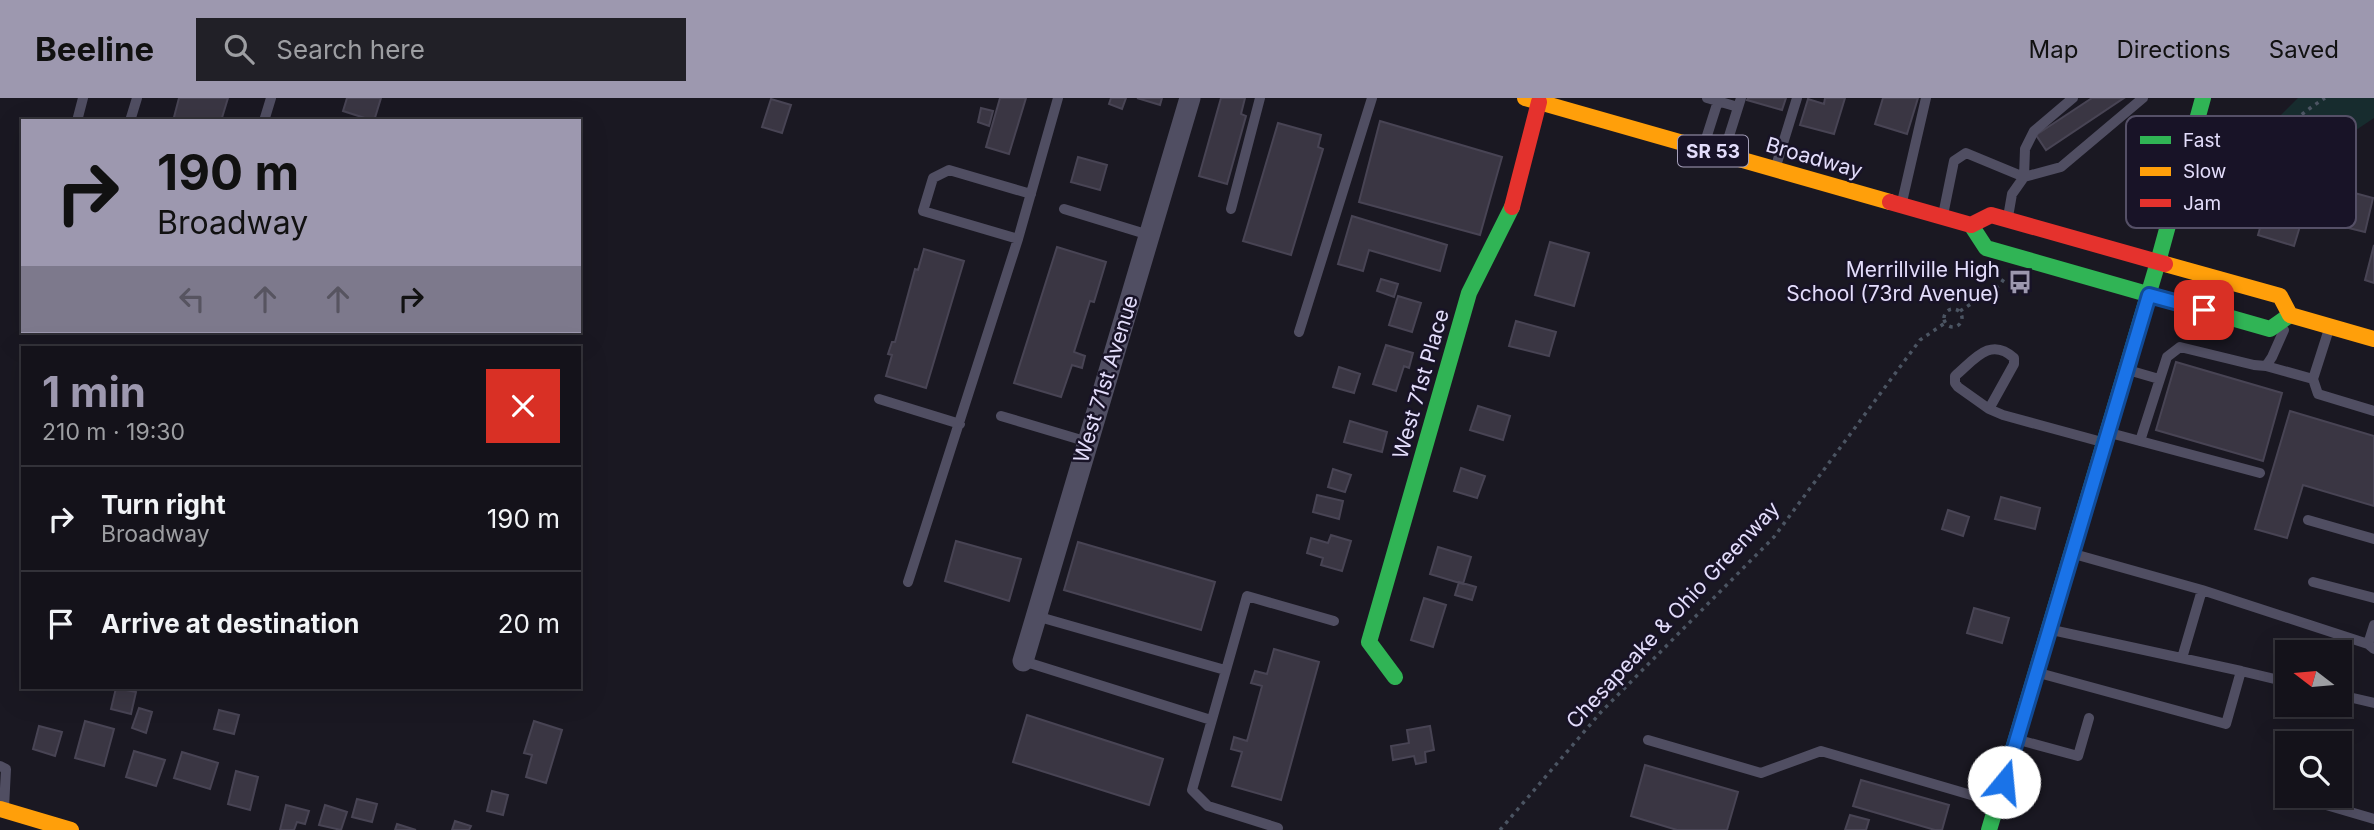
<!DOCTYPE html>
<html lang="en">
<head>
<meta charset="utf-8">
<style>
  :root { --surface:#14121a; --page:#212027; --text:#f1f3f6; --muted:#9d9ea2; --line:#333239; --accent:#9d98af }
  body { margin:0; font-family:Inter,sans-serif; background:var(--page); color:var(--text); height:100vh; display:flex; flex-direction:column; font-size:26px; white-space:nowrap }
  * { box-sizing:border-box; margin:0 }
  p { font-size:23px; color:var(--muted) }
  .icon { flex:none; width:38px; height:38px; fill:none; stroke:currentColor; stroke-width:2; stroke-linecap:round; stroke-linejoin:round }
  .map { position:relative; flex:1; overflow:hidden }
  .drawer { position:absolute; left:21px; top:248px; width:560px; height:343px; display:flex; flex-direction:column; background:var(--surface); border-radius:0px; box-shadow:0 7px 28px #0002,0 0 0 2px var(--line) }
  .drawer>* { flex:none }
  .top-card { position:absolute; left:21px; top:21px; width:560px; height:214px; border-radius:0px; box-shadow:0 7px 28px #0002,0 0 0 2px var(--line); background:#9d98af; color:#111; overflow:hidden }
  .needle { width:46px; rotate:286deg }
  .buttons { position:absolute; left:2275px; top:542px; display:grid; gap:14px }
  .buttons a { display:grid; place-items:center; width:77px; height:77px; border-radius:0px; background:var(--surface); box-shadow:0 7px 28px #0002,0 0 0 2px var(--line); font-size:35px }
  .pin { position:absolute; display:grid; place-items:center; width:60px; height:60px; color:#fff; margin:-30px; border-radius:14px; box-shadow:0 4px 10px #0006 }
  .me { position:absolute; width:77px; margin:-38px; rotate:17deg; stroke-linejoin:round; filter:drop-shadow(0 0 5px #0008) }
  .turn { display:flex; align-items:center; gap:24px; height:147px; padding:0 21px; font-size:32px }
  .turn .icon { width:91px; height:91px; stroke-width:2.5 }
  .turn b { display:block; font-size:49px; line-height:60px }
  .lanes { display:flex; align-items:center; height:66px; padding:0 21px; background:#0003; justify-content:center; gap:35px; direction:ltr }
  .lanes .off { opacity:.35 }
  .round { display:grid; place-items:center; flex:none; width:74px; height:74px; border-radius:0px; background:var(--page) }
  .headline { display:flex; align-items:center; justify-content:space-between; height:119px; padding:0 21px }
  h1 { font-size:42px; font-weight:700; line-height:52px; color:var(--accent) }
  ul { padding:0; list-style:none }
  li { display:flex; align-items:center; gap:21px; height:105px; padding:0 21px; border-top:2px solid var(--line) }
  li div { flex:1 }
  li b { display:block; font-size:26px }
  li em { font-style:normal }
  header { display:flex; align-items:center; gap:42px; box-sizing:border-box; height:98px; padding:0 35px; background:var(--accent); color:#111 }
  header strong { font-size:33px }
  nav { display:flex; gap:38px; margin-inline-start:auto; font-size:24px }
  .search { width:490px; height:63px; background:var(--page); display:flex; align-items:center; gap:18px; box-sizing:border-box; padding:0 24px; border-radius:0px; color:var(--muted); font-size:26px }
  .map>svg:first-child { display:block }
</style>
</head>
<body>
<header>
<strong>Beeline</strong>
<div class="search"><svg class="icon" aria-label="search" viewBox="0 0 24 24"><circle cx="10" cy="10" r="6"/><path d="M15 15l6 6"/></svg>Search here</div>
<nav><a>Map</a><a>Directions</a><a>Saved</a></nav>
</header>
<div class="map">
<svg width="2374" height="732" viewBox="0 0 2374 732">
  <rect width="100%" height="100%" fill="#1a1822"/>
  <!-- green -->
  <path fill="#172c2e" d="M2298,0H2374V20L2289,77L2271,27Z"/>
  <!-- building -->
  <path fill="#3a3643" stroke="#484454" stroke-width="2" d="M179,0H228L221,23H173Z
    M347,0H381L374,23L343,13Z
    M1000,0H1026L1009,56L986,49Z
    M1111,0H1126L1122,11L1109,6Z
    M1137,0H1162L1160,7Z
    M1221,0H1245L1241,16L1246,18L1227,86L1199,78Z
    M1748,0H1786L1782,12L1747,2Z
    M1825,0H1845L1834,36L1800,27L1808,1L1824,6Z
    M1883,0H1918L1907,36L1875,26Z
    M2092,0H2124L2046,52L2036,37Z
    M771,1L791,7L782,35L762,29Z
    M981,10L993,13L989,28L978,24Z
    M1380,23L1502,59L1480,137L1359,104Z
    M1278,25L1321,37L1318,49L1323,51L1291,157L1243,143Z
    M1078,59L1107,67L1100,92L1071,84Z
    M2329,88L2373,100L2365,134L2320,123Z
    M2278,97L2307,105L2294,148L2258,137L2268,102Z
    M1352,118L1447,147L1440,173L1369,152L1363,173L1338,166Z
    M1550,144L1589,155L1574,208L1535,197Z
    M2374,147V185L2365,182Z
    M1057,149L1106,164L1094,204L1090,203L1074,254L1085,258L1082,270L1072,267L1061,299L1014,285Z
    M924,151L964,163L926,290L886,278L892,257L888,256L892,244H895L915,171L918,172Z
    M1381,181L1398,186L1394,199L1377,193Z
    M1398,198L1421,205L1412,234L1389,227Z
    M1516,223L1556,234L1549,258L1509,248Z
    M1386,247L1413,255L1409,270L1404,268L1396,293L1373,286Z
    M2176,264L2282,295L2263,363L2156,332Z
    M1339,269L1360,276L1354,295L1333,289Z
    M1478,308L1510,318L1503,342L1470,332Z
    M2290,313L2374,338V408L2303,387L2287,440L2255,431Z
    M1350,323L1387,334L1382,354L1344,344Z
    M1461,370L1485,378L1477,400L1454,393Z
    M1333,371L1351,377L1345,394L1328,389Z
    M1317,397L1343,403L1339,421L1313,414Z
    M2001,399L2040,410L2035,431L1995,421Z
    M1948,412L1969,419L1963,438L1942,431Z
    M1331,437L1351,443L1342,473L1321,467L1323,460L1307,455L1311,440L1328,445Z
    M956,443L1021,461L1009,503L945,483Z
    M1078,444L1215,484L1201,532L1064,492Z
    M1438,449L1471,459L1463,486L1430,476Z
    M1459,484L1476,489L1472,502L1455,497Z
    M1424,500L1446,507L1433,549L1411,542Z
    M1974,510L2009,520L2002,545L1967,535Z
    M1274,551L1319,564L1281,702L1232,688L1242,654L1231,651L1234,639L1247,643L1262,588L1251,585L1255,573L1267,576Z
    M116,590L136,594L131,616L111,611Z
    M139,610L152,614L146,635L132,630Z
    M219,612L239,617L234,636L214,631Z
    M1027,617L1163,661L1149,707L1013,664Z
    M85,623L114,631L104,668L75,660Z
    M534,623L562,632L546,685L526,679L532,657L524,655Z
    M39,628L62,634L55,658L33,651Z
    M1430,628L1434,652L1425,654L1426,664L1416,666L1414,658L1393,662L1391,648L1409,645L1407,632Z
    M134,653L165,662L156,688L126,679Z
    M182,654L218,665L210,691L174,680Z
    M1645,667L1738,694L1727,732H1677L1631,718Z
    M236,673L258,679L250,712L228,706Z
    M1861,682L1949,707L1942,732H1935L1853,708Z
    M492,693L508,697L503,717L487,713Z
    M357,701L377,706L372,724L352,719Z
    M286,707L309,713L305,726L297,724L294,732H280Z
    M325,707L347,714L341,732L319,727Z
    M1850,717L1869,722L1866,732H1845Z
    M455,723L471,728L469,732H452Z
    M397,726L416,732H395Z"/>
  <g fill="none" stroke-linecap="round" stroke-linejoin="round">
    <!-- path -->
    <path stroke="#4b5462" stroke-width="3.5" stroke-dasharray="3.5 5" stroke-linecap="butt" d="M2203,81C2226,82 2254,79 2270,61C2277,53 2280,40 2286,32C2297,19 2311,9 2325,0
      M1944 220a9 9 0 1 1 18 0a9 9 0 1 1-18 0Z
      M1960,213L2000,187L2005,179
      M1500,732L1601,614L1774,439L1920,242L1945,225"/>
    <!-- lane -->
    <path stroke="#504e62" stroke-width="10" d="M1707,0L1738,9
      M77,23L83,0
      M130,23L137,0
      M264,23L271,0
      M1704,47L1718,3
      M1724,54L1741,0
      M1776,68L1797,0
      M1902,104L1926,0
      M1064,111L1149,137
      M1231,111L1260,0
      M1943,117L1954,63L1966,55L2024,79L2025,51L2034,33L2073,0
      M2008,119L2012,96L2024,79L2061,69L2143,0
      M1018,141L923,113L933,80L949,72L1031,96
      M2329,231L2313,281L2318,296L2374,313
      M1299,234L1372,0
      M2266,268L2313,281
      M2128,272L2159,281
      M879,301L960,326
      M1989,311L2014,266V260C1990,238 1974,262 1955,278V285L1958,289L1989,311L2003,317L2102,344
      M1001,318L1088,344
      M2110,335L2260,375
      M2140,343L2167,259L2180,249L2254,267L2266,268L2272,259L2284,232
      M2308,422L2374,441
      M2074,456L2202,492
      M908,484L1018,141L1058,0
      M2313,484L2374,500
      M1036,518L1225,572
      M2052,532L2241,573
      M2368,546L2374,527
      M2182,560L2202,492L2368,546L2374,551
      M1023,563L1211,622
      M2039,575L2226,626L2241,573L2287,584
      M2340,597L2374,605
      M1648,642L1761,675L1821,653L1995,704
      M2019,642L2078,658L2089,620
      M0,668L6,671L4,710
      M2316,704L2374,721
      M1278,730L1208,708L1192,692L1247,498L1334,523"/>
    <!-- street -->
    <path stroke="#504e62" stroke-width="21" d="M1023,563L1190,0"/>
    <!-- fast -->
    <path stroke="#30b455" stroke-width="16" d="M1971,127L1986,150L2270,231L2290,217
      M1395,579L1369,544L1469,195L1512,109
      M1989,732L2158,164L2203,0"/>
    <!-- slow -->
    <path stroke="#ff9f0a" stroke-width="16" d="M1525,0L1890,104
      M2165,166L2280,198L2290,217L2374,241
      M0,711L71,732"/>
    <!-- jam -->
    <path stroke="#e5322d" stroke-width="16" d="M1890,104L1971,127L1991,117L2165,166
      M1512,109L1539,4"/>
  </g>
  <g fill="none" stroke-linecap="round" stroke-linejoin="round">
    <!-- route casing -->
    <g stroke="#114b97" stroke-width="18">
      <path id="route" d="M2004,684L2149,197L2204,212"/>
    </g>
    <!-- route -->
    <use href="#route" stroke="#1a73e8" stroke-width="12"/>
  </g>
  <!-- icons -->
  <defs>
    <g id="bus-bare" transform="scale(1.89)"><path d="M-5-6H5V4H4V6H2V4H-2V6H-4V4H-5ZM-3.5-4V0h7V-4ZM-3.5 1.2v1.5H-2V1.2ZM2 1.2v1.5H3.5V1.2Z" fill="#9d98af" stroke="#181327" stroke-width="2.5" paint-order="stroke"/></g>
  </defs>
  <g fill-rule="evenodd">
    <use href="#bus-bare" x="2020" y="184"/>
  </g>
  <g text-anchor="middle" stroke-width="5" stroke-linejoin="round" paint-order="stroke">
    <!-- shield labels -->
    <rect fill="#181327" stroke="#a6a0bb" stroke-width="2" x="1678" y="37.5" width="70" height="31" rx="5"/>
    <g font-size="19" font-weight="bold" fill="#e3ddfb">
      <text x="1713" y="60">SR 53</text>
    </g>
    <!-- street labels -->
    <g font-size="21" fill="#e3ddfb" stroke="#181327">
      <text transform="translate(1814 60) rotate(16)" y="7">Broadway</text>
      <text transform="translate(1106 281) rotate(-73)" y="7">West 71st Avenue</text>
      <text transform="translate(1421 286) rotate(-74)" y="7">West 71st Place</text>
      <text transform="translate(1673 517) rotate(-47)" y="7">Chesapeake &amp; Ohio Greenway</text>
    </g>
    <!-- poi labels -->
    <g font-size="21" fill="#e3ddfb" stroke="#181327" text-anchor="end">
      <text x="2000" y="179">Merrillville High<tspan x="2000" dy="24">School (73rd Avenue)</tspan></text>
    </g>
  </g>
  <!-- legend -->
  <rect x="2126" y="18" width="230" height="112" rx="10" fill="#181327" stroke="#555067" stroke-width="2"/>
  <rect x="2140" y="38" width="31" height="8" fill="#30b455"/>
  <rect x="2140" y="69" width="31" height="9" fill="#ff9f0a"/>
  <rect x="2140" y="101" width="31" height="8" fill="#e5322d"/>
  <g font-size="19" fill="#e3ddfb">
    <text x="2183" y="49">Fast</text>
    <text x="2183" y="80">Slow</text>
    <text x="2183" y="112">Jam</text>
  </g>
</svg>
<div class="buttons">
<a><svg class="needle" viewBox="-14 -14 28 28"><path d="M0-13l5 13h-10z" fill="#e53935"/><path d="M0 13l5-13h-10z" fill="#9d9ea2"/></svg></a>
<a><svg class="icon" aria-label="search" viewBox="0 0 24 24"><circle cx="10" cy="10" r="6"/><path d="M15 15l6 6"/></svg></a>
</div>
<div class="pin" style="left:2204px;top:212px;background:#d93025"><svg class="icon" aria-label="arrive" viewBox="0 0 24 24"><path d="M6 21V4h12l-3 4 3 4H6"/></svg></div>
<svg class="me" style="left:2004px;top:684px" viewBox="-20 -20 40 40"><circle r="19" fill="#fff"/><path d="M0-13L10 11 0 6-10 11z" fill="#1a73e8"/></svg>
<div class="top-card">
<div class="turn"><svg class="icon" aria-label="right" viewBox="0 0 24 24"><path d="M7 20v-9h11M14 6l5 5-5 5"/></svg><div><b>190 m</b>Broadway</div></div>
<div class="lanes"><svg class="icon off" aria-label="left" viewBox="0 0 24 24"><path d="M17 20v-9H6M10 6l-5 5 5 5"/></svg><svg class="icon off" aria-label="ahead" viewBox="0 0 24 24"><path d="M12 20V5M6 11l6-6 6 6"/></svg><svg class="icon off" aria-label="ahead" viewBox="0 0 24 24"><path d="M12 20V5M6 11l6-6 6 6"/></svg><svg class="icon" aria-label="right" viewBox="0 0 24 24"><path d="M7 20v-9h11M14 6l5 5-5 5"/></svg></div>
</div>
<section class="drawer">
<div class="headline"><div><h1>1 min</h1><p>210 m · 19:30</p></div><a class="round" style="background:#d93025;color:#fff"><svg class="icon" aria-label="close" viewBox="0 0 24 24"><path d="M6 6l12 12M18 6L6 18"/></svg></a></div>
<ul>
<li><svg class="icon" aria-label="right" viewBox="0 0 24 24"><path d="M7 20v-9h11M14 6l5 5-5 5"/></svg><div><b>Turn right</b><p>Broadway</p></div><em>190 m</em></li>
<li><svg class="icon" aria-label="arrive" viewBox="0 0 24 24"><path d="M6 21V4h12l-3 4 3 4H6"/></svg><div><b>Arrive at destination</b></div><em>20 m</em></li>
</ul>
</section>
</div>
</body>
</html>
